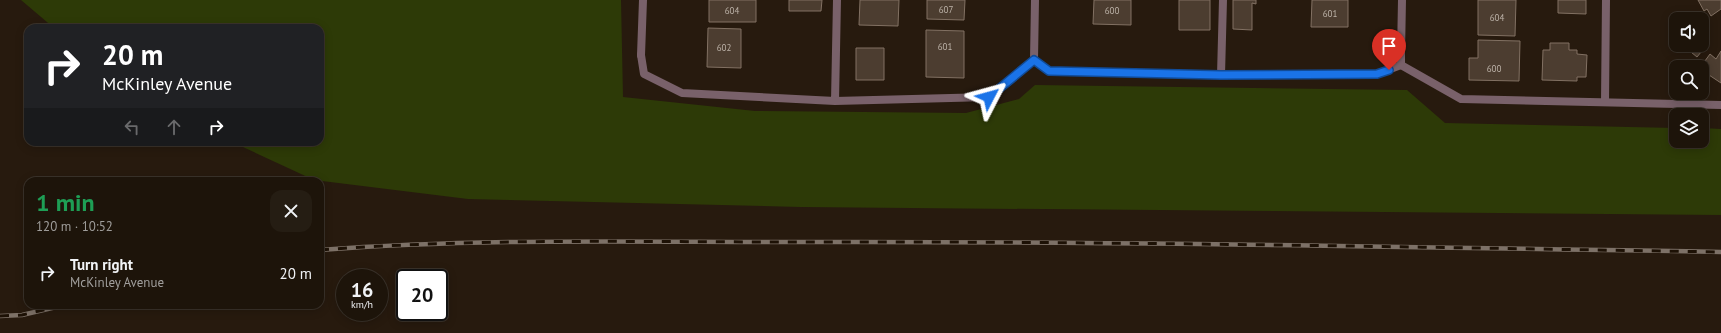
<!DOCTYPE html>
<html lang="en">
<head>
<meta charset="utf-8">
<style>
  :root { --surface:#1d140a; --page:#251d13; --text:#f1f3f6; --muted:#a09e9c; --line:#3b332b }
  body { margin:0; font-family:"PT Sans",sans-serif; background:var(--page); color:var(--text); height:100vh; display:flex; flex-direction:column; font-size:15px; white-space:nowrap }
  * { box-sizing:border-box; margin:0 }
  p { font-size:13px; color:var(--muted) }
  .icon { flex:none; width:22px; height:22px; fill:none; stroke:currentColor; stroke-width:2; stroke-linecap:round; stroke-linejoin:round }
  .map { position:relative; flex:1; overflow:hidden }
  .details { position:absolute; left:24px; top:177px; width:300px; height:132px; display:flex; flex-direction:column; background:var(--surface); border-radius:12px; box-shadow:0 2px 10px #0003,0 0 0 1px var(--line) }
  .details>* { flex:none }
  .banner { position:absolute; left:24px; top:24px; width:300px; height:122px; border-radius:12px; box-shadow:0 2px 10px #0003,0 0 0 1px var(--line); background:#202124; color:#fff; overflow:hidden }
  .controls { position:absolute; left:1669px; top:12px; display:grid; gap:8px }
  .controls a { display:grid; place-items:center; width:40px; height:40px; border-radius:8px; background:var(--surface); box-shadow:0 2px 10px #0003,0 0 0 1px var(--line); font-size:20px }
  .speed { position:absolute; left:336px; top:269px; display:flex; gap:8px; font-size:20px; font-weight:700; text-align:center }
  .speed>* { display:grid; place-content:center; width:52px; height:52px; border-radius:50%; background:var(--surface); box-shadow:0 2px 10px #0003,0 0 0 1px var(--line); line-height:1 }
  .speed small { font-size:10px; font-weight:400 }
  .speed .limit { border:2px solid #111; border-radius:6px; background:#fff; color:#111 }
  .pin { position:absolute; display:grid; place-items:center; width:34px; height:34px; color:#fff; margin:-41px -17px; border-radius:50% 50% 50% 0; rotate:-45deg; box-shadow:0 0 4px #0007 }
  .pin .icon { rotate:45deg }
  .me { position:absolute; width:44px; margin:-22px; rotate:51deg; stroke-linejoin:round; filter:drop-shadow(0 0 3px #0008) }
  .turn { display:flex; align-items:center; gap:14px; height:84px; padding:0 12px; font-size:18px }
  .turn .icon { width:52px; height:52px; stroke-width:2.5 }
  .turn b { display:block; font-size:28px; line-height:34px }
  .lanes { display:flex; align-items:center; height:38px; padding:0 12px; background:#0003; justify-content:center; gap:20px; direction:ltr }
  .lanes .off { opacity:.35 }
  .round { display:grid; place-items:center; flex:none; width:42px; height:42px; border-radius:12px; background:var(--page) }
  .summary { display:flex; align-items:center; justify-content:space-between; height:68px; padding:0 12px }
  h1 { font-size:24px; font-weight:700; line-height:30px; color:#1e9e55 }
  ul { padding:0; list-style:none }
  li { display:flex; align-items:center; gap:12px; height:56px; padding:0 12px }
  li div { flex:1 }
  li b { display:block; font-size:15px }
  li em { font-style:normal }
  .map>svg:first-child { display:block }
</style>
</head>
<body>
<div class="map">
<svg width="1721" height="333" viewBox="0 0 1721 333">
  <rect width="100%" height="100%" fill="#271a0e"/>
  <!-- green -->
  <path fill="#2d3a07" d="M21,0H621L623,97L755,111L966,113L1019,99L1035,85L1407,90L1445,123L1676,128V141H1702V128L1721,129V215L801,207L468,199L314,180L232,142H320V28H54Z"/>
  <!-- building -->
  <path fill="#4c3d30" stroke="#827163" d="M709,0H756V22H709Z
    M789,0H822L821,11H789Z
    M860,0H899L898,26L859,25Z
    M927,0H965L964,20L927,19Z
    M1094,0H1131V25L1093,24Z
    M1179,0H1210V30H1179Z
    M1233,0H1256V4L1252,3V30L1233,29Z
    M1312,0H1348V27H1311Z
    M1478,0H1516L1515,36L1478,35Z
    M1558,0H1586V14L1558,13Z
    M1698,0H1721V9L1711,16L1707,9L1704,11Z
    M708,28L741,29V68L707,67Z
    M926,30L964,31V78L926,77Z
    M1478,40L1520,41L1519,81L1469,80V58H1478Z
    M1550,43H1569V50H1577V54L1587,55L1586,77H1577V81L1542,80L1543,50H1550Z
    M1702,43L1706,46L1697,57L1686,48L1688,45H1702Z
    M856,48H884V80H856Z
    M1721,51V83L1706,73L1709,70L1702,65L1710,54L1716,59Z"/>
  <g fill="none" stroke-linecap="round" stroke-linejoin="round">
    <!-- service -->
    <path stroke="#79616a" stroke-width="8" d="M1401,53V65L1461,99L1721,105
      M641,55L644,74L682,93L835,101L989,97L1034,60
      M1221,75L1223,0
      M835,101L837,0
      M1605,102L1606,0"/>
    <!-- minor -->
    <path stroke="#79616a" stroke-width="8" d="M1035,0L1034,60L1049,71L1221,75L1377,74L1401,65
      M1401,53L1402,0
      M641,55L643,0"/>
    <!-- rail casing -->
    <g stroke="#7d7167" stroke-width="4.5">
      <path id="rail" d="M320,250C477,238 635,242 792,242C1101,241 1411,247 1721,252
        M0,316L22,315L65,305"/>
    </g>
    <!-- rail -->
    <use href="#rail" stroke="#1d1105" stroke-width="3" stroke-dasharray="9" stroke-linecap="butt"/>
  </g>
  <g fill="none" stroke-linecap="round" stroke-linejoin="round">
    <!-- route casing -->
    <g stroke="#114b97" stroke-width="10">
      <path id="route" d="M989,97L1034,60L1049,71L1221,75L1377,74L1389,70"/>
    </g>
    <!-- route -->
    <use href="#route" stroke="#1a73e8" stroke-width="7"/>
  </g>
  <g text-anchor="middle" stroke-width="4" stroke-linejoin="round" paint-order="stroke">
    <!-- number labels -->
    <g font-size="9" fill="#beb4aa">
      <text x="946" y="13">607</text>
      <text x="732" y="14">604</text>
      <text x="1112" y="14">600</text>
      <text x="1330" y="17">601</text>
      <text x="1497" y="21">604</text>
      <text x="945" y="50">601</text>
      <text x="724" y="51">602</text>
      <text x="1494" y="72">600</text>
    </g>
  </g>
</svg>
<div class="controls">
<a><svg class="icon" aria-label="sound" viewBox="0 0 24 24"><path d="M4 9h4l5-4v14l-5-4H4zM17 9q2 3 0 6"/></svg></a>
<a><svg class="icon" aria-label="search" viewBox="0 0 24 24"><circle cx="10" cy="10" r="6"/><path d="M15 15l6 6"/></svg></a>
<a><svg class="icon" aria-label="layers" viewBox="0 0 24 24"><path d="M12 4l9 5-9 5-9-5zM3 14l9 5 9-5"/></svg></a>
</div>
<div class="speed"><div>16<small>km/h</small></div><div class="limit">20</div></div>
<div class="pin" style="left:1389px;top:70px;background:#d93025"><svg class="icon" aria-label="arrive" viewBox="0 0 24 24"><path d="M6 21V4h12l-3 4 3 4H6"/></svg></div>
<svg class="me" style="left:989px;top:97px" viewBox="-20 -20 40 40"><path d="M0-17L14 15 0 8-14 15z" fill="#1a73e8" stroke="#fff" stroke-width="4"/></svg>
<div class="banner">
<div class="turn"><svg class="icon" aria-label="right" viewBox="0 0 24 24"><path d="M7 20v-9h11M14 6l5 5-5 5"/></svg><div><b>20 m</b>McKinley Avenue</div></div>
<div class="lanes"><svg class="icon off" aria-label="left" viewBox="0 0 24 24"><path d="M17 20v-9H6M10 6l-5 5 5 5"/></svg><svg class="icon off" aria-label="ahead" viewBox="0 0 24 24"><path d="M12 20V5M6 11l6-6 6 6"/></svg><svg class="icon" aria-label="right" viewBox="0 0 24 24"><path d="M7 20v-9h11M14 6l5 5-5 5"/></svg></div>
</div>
<section class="details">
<div class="summary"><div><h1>1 min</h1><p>120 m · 10:52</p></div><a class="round"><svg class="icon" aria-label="close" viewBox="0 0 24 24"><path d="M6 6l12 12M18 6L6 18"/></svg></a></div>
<ul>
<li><svg class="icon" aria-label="right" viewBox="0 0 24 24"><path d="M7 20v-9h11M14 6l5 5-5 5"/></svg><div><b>Turn right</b><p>McKinley Avenue</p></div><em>20 m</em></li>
</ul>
</section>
</div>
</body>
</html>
